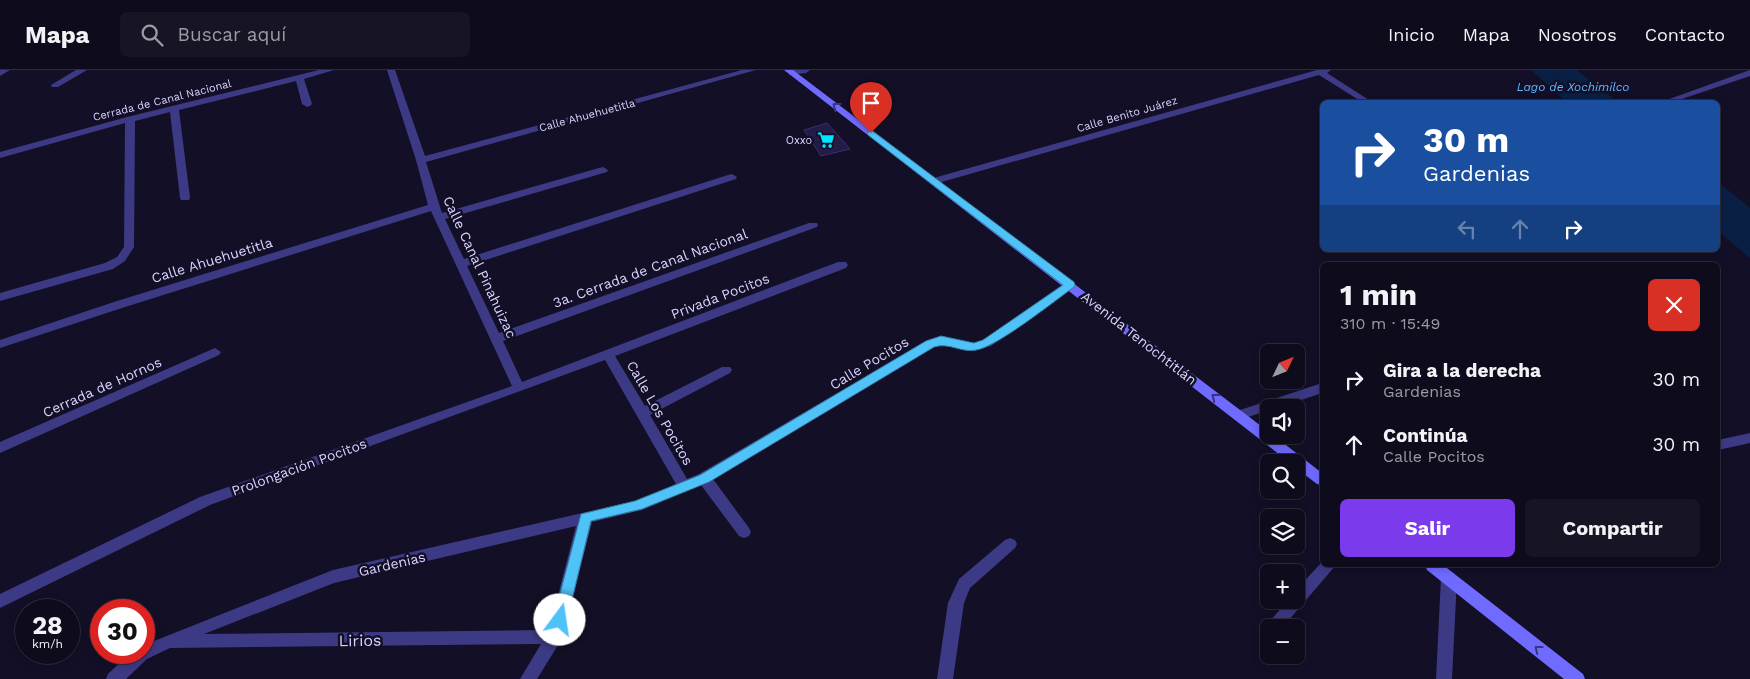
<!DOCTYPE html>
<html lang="es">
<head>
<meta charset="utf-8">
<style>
  :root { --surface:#0e0b1c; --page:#171425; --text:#f1f3f6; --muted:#9b9ba3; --line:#2e2b3b; --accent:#7c3aed }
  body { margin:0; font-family:"Work Sans",sans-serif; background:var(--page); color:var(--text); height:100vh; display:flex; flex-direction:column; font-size:19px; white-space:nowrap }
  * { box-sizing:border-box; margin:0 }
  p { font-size:16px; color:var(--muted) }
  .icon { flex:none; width:28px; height:28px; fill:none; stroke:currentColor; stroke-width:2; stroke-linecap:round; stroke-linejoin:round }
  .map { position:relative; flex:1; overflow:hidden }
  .sheet { position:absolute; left:1320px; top:192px; width:400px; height:305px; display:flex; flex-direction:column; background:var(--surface); border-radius:8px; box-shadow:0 2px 8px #0003,0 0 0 1px var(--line) }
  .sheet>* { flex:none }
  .guide { position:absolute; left:1320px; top:30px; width:400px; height:152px; border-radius:8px; box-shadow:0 2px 8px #0003,0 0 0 1px var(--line); background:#1a4fa0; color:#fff; overflow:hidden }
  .needle { width:32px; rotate:47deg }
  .buttons { position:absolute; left:1260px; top:274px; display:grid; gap:10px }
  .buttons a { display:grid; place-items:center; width:45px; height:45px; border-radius:8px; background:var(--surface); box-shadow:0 2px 8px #0003,0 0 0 1px var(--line); font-size:25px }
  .speed { position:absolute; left:15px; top:529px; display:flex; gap:10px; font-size:25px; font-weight:700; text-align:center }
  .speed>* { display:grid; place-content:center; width:65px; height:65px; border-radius:50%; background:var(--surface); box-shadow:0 2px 8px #0003,0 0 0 1px var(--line); line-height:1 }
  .speed small { font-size:12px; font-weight:400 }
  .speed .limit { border:8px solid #d22; background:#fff; color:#111 }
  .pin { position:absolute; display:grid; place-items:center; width:42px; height:42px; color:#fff; margin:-51px -21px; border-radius:50% 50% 50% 0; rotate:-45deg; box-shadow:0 0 5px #0007 }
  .pin .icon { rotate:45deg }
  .me { position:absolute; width:55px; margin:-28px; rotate:14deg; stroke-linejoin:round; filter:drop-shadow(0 0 4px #0008) }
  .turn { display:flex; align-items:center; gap:18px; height:105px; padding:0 20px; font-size:22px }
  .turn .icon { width:65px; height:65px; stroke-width:2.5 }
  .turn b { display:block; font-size:35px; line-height:42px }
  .lanes { display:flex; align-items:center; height:48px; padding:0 20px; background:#0003; justify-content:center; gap:25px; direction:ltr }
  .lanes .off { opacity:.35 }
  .round { display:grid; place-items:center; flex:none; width:52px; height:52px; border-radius:8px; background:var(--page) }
  .overview { display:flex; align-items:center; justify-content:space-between; height:85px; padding:0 20px }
  h1 { font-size:30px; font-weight:700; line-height:38px }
  .action { display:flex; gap:10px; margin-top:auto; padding:10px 20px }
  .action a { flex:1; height:58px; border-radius:8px; background:var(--accent); color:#fff; font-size:20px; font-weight:700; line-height:58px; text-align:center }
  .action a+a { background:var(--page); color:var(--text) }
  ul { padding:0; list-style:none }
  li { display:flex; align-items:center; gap:15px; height:65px; padding:0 20px }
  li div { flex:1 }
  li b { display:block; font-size:19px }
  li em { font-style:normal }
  header { display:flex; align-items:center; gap:30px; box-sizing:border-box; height:70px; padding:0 25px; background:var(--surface); border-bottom:1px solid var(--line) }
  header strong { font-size:24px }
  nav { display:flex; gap:28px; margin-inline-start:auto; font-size:18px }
  .search { width:350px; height:45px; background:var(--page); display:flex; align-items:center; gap:12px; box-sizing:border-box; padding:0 18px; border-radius:8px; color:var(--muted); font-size:19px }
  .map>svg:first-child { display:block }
</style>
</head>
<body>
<header>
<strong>Mapa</strong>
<div class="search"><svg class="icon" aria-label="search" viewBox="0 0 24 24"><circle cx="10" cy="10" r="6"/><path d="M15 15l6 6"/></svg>Buscar aquí</div>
<nav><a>Inicio</a><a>Mapa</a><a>Nosotros</a><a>Contacto</a></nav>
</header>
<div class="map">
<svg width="1750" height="609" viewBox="0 0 1750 609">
  <rect width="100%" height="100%" fill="#130f26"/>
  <!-- water -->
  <path fill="#0a1f44" d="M1531,0H1577L1617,32H1567Z
    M1718,112L1750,138V188L1718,161Z"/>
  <!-- building -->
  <path fill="#241b47" stroke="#3b2d73" d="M827,53L850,79L821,86L804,60Z"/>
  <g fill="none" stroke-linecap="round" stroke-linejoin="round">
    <!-- minor -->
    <path fill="#3d3a85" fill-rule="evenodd" d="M0,0H10L0,6Z
      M76,0H87L58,17H52L51,15Z
      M319,0H334L304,9L312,34L310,36L307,37L302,34L296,11L179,40L190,128L189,130H181L180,128L170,42L135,51L134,177L125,191L113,199L0,231V223L105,193L117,187L124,177L125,53L0,88V82L127,47Z
      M387,0H395L425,86L742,0H756L426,92L442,143L599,98L603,97L608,100L607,102L445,149L464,189L728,105L732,104L737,107L736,109L467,196L499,263L809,153H817L818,155L817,157L503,271L522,312L838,192H846L848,195L846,198L615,286L645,336L722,297H730L732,300L730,303L650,345L687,409L699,404L926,271L941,266L974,273L983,270L1066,212L1070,211L1076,215L991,276L974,281L942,274L934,277L713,409L749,458L751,462L749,466L744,468L739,466L701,415L642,440L592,452L563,567L537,609H520L541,574L170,578L147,589L126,609H106L108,604L131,582H144V575L333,500L635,431L676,414L605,290L210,435L0,538V524L200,427L512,316L431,141L125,237L0,278V270L117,231L428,135L416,90ZM576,456L549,560L204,564L334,513Z
      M794,0H810L806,3L789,5V1Z
      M1317,0H1331L1327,3L1372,32H1362L1319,5L938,113L934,114L929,111L930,109Z
      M1750,0V6L1673,32H1661Z
      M215,278L221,282L219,285L0,383V372Z
      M1322,313V323L1277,338H1269V340L1239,350L1234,348L1232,345L1234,342Z
      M1750,363V373L1718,380V370Z
      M1010,468L1015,470L1017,474L1015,478L970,518L964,533L953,609H937L948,533L959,509L1005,470Z
      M1322,492V495H1336L1282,558H1269V564L1266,563L1264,558L1288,530H1296V520Z
      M1449,501L1454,503L1457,508L1452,609H1436L1441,508L1444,503Z"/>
    <!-- secondary -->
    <path fill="#6f6bff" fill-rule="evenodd" d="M784,0H793L1269,362V365H1273L1322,403V415L1317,414L1296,398V392H1289Z
      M1425,495H1443L1583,604L1585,609H1564L1427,500Z"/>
  </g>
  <!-- one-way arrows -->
  <defs><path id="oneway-chevron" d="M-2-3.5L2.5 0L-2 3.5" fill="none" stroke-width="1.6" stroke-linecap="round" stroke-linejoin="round" transform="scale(1.25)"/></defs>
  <g stroke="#38347d">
    <use href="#oneway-chevron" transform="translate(836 36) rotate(-143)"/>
    <use href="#oneway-chevron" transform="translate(1215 327) rotate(-142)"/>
    <use href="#oneway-chevron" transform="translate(1538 579) rotate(-142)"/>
  </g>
  <!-- route -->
  <path fill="#4fc3f7" stroke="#337fa1" d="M871,60L1074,212L1075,215L1074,217C1053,232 997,277 976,280C961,283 949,272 934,277L709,412L642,439L591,451L567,550L565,555L560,557L555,555L553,550L581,444L635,431L700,405L926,271L941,266L974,273L983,270L1063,215L868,65L867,63Z"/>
  <!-- icons -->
  <defs>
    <g id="supermarket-bare" transform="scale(1.35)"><path d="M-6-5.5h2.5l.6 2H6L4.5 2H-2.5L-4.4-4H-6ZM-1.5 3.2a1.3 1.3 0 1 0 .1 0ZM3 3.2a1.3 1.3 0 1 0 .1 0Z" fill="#00e5ff" stroke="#130f26" stroke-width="2.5" paint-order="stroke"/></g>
  </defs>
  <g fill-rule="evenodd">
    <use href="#supermarket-bare" x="826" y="70"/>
  </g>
  <g text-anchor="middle" stroke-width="5" stroke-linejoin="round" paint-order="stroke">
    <!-- far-street labels -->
    <g font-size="11" fill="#d9d4ff" stroke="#130f26">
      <text transform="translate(162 30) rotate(-14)" y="4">Cerrada de Canal Nacional</text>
      <text transform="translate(1127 44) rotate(-16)" y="4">Calle Benito Juárez</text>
      <text transform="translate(587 45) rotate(-15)" y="4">Calle Ahuehuetitla</text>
    </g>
    <!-- far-poi labels -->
    <g font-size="11" fill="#d9d4ff" stroke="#130f26" text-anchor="end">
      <text x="812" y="74">Oxxo</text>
    </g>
    <!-- far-water labels -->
    <g font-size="12" font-style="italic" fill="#62b6ff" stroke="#130f26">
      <text x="1573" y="21">Lago de Xochimilco</text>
    </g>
    <!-- street labels -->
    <g font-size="14" fill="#d9d4ff" stroke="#130f26">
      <text transform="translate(212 190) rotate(-17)" y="5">Calle Ahuehuetitla</text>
      <text transform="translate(480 197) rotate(65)" y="5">Calle Canal Pinahuizac</text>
      <text transform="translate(650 198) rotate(-20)" y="5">3a. Cerrada de Canal Nacional</text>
      <text transform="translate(720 226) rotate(-21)" y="5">Privada Pocitos</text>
      <text transform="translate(1139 268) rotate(38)" y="5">Avenida Tenochtitlán</text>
      <text transform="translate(869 293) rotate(-31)" y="5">Calle Pocitos</text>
      <text transform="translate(102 317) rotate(-24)" y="5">Cerrada de Hornos</text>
      <text transform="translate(660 343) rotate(60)" y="5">Calle Los Pocitos</text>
      <text transform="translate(299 397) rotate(-20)" y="5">Prolongación Pocitos</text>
      <text transform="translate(392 494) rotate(-13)" y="5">Gardenias</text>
    </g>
    <!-- near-street labels -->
    <g font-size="16" fill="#d9d4ff" stroke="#130f26">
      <text transform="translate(360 570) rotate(-1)" y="6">Lirios</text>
    </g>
  </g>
</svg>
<div class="buttons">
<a><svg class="needle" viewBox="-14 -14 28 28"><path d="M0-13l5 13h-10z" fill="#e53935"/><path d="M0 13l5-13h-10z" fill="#9b9ba3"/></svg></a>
<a><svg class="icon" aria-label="sound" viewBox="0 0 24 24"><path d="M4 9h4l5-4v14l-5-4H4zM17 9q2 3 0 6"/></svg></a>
<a><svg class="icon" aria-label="search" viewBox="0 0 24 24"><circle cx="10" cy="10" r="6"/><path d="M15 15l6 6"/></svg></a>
<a><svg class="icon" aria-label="layers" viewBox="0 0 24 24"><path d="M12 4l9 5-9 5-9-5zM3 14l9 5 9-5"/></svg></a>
<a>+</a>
<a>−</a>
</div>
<div class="speed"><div>28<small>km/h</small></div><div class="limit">30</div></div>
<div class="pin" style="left:871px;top:63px;background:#d93025"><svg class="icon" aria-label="arrive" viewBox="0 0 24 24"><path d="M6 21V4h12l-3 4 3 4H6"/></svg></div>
<svg class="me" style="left:560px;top:550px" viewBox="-20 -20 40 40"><circle r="19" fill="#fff"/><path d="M0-13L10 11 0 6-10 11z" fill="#4fc3f7"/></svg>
<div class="guide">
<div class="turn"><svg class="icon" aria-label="right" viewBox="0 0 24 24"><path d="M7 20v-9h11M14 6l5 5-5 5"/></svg><div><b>30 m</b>Gardenias</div></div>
<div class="lanes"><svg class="icon off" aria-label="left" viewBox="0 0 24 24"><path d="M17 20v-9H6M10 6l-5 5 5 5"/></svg><svg class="icon off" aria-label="ahead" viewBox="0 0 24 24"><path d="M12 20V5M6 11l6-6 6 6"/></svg><svg class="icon" aria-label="right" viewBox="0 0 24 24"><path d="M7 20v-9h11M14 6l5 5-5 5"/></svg></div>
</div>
<section class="sheet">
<div class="overview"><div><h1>1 min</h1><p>310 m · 15:49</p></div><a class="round" style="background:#d93025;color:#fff"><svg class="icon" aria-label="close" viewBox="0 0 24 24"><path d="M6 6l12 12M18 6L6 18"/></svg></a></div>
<ul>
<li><svg class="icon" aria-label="right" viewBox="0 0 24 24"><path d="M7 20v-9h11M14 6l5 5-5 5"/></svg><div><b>Gira a la derecha</b><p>Gardenias</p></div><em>30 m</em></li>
<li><svg class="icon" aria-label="ahead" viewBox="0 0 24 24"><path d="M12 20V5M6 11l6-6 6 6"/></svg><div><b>Continúa</b><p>Calle Pocitos</p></div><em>30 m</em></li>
</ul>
<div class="action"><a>Salir</a><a>Compartir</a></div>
</section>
</div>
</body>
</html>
